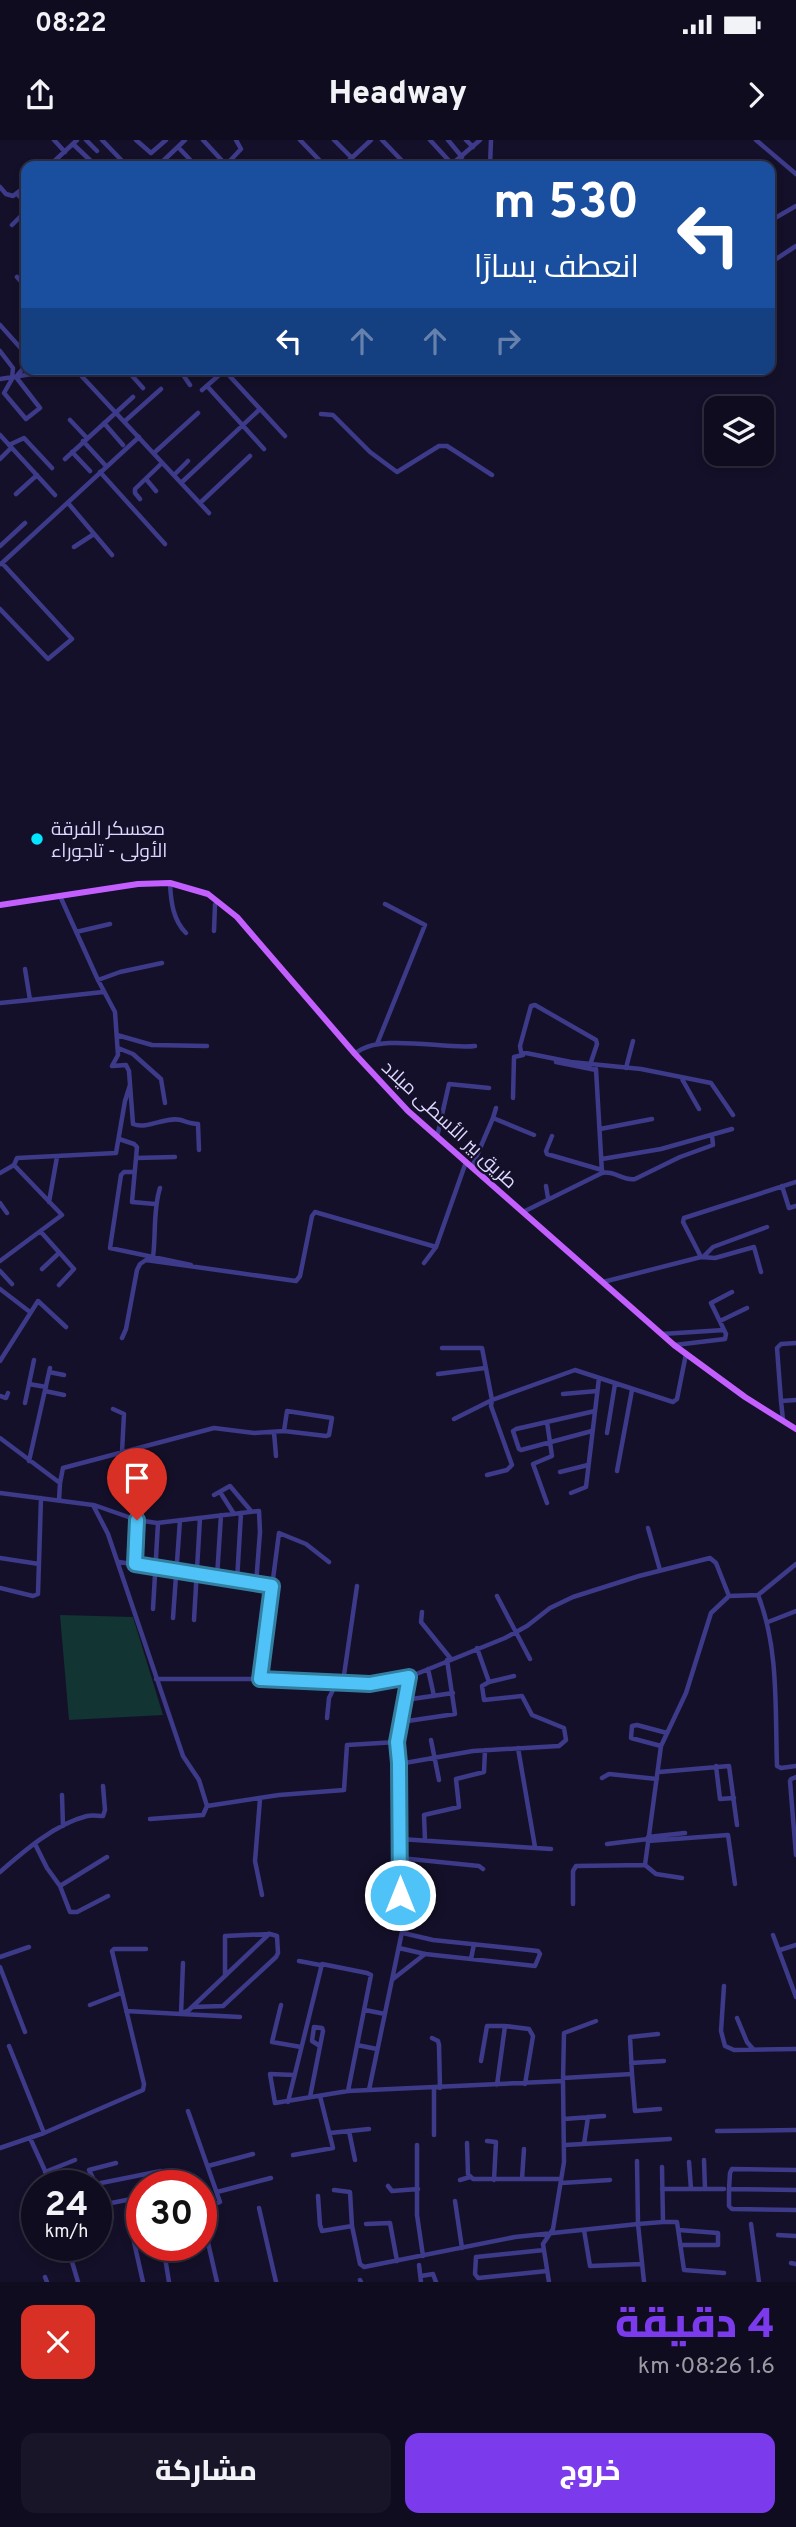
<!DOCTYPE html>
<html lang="ar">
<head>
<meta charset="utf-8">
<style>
  :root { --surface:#0f0c1f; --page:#181528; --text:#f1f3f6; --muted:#9b9ba4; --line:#2f2c3d; --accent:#7c3aed }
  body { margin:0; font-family:Overpass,Cairo,sans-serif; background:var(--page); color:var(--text); direction:rtl; height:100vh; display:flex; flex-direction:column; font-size:26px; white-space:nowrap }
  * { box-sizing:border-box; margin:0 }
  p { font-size:23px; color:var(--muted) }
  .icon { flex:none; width:38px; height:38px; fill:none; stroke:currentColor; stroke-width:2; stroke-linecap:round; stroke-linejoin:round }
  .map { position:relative; height:2142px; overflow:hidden; direction:ltr }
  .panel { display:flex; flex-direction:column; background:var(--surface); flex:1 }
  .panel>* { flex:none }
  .guide { position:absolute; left:21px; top:21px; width:754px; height:214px; border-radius:14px; box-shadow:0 4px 10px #0003,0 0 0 2px var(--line); direction:rtl; background:#1a4fa0; color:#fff; overflow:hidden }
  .fabs { position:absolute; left:704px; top:256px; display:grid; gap:14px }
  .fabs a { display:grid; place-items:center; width:70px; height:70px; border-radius:14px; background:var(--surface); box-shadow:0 4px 10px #0003,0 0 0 2px var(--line); font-size:35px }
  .speed { position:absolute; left:21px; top:2030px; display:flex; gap:14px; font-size:35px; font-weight:700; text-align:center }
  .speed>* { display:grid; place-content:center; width:91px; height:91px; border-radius:50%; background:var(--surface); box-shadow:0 4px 10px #0003,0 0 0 2px var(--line); line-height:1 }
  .speed small { font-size:18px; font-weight:400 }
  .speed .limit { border:10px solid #d22; background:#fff; color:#111 }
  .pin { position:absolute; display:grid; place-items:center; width:60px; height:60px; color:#fff; margin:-72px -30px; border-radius:50% 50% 50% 0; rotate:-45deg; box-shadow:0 0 7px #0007 }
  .pin .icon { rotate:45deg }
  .me { position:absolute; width:77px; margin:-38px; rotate:0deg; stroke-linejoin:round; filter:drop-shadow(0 0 5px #0008) }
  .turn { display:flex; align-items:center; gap:24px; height:147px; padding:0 21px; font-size:32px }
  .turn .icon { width:91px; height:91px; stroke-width:2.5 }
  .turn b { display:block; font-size:49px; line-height:60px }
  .lanes { display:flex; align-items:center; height:66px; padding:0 21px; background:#0003; justify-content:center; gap:35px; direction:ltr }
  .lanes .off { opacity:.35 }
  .round { display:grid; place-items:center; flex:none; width:74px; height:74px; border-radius:14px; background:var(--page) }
  .headline { display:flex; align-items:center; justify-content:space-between; height:119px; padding:0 21px }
  h1 { font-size:42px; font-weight:800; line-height:52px; color:var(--accent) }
  .action { display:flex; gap:14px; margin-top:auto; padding:14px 21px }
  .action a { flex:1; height:80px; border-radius:14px; background:var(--accent); color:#fff; font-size:28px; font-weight:800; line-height:80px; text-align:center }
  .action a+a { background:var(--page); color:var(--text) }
  .status { display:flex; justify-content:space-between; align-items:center; height:49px; padding:0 35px; background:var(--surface); direction:ltr }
  .status svg { height:19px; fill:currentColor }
  header { display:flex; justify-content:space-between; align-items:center; height:91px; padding:0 21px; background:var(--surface); font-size:32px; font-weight:800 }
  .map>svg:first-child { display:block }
</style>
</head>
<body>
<div class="status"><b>08:22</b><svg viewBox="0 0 49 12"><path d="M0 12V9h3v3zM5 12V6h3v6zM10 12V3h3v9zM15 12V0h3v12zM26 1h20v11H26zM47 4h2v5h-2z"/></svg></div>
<header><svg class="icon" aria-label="forward" viewBox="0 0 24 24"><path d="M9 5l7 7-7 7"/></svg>Headway<svg class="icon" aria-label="share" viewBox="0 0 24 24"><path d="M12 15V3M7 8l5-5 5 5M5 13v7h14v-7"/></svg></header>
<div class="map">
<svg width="796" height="2142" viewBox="0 0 796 2142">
  <rect width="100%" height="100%" fill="#141029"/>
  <!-- green -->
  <path fill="#123433" d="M60,1475L133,1477L163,1575L69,1580Z"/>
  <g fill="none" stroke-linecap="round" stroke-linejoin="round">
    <!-- minor -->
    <path stroke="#3d3a89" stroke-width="4.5" d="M54,0L65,12
      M86,0L97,11
      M102,0L127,26
      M136,0L151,13L166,0
      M203,0L227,26
      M300,0L325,26
      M334,0L352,18
      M382,0L407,26
      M430,0L452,24L480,0
      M448,0L462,17
      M466,0L473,7
      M756,0L796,34
      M73,4L93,23
      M178,7L196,26
      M226,25L241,9L236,0
      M49,26L77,0
      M162,26V22L185,0
      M343,26L371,0
      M490,26L491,0
      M0,47L6,54L13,56L26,46
      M17,54L26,63
      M770,81L796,66
      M12,85L26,71
      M770,123L796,106
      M17,137L26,147
      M0,185L26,214
      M0,211L13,228L12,239L4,253L26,279L40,268L16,237L26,225
      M75,229L209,373
      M126,229L143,248
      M179,229L190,245
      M225,231L285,296
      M0,239L64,229
      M207,246L264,309
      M202,250L225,230
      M321,274L333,275L370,312L397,332L439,306H447L492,335
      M70,280L87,298
      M125,281L161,249
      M104,283L123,305
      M0,295L55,355
      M83,301L106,326
      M9,305L24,298L52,328
      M72,312L90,331
      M154,313L198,273
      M0,319L11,308
      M65,319L133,257
      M100,332L165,404
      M174,335L188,321
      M146,339L156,351
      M181,343L260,269
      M16,354L37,335
      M140,359L135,353V349L162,323
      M68,363L112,415
      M200,363L250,316
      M0,406L25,383
      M74,407L94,394
      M1,424L139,297
      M0,469L48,519L72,499L2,423
      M170,744C171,762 173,780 186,793
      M60,756L98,840L115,872L118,915L112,926L126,925L129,931L133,984C148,990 165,976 181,980C187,982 191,984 198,984L199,1010
      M214,791L215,765L217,761
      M76,792L110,784
      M25,829L30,860L103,852
      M98,840L120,832L162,823
      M0,863L30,860
      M117,895L152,905L207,906
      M377,904L425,785L385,764
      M118,908L133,914L161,939L165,963
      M355,914C378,892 445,910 475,906
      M556,922L596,930
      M590,925L597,904L596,900L535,865L531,866L520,906L521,912L571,922L641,929L711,943L733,975
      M626,928L633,901
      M596,929L602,1033
      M682,939L699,969
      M513,958L514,917L523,915
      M493,978L496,968
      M600,989L652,979
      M552,996L546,1011L547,1014L602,1030
      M437,997L449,944L489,948
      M119,999L134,1004L137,1007L132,1062L155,1064
      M136,1018L175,1017
      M602,1019L661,1009L732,989
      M472,1027L493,978L534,995
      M134,1032H124L121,1035L110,1108L191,1125
      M0,1033L14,1025L17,1018L116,1013L125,961L130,945
      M546,1046L548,1058
      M782,1046L789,1068L796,1066
      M49,1062L57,1017
      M0,1063L7,1073
      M523,1072L602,1033C614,1030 623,1041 635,1039L680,1017L713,1005L712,995
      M41,1092L74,1129L59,1145
      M153,1117C156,1095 153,1069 160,1048
      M701,1117L715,1118L754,1107L761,1132
      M703,1117L713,1107L767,1087
      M0,1121L62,1075L14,1025
      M424,1123L436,1107L466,1022
      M42,1129L59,1113
      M0,1131L12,1144
      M603,1142L701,1117L683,1082L684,1078L796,1042
      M0,1149L30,1172
      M720,1181L747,1168
      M662,1194L724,1190
      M122,1198L126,1189L137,1130L140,1124L146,1120L296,1141L300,1136L312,1076L315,1072L436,1107
      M675,1205L725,1199L726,1194L711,1163L732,1152
      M442,1208H482L492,1260L491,1266L512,1325L507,1330L487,1335
      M0,1221L38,1161L66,1187
      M49,1232L64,1235
      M438,1234L485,1228
      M29,1244L46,1247
      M45,1251L64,1255
      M563,1254L597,1251
      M0,1256L6,1258L8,1253
      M781,1261L777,1208L781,1204L796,1203
      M25,1263L34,1220
      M113,1269L124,1274L122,1312
      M454,1279L492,1260L575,1230L673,1262L677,1259L686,1214
      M783,1280L781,1261L796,1260
      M547,1282L552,1316L533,1324L547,1363
      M592,1291L521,1310L519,1309L513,1291L516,1289L595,1271
      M274,1292L276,1316
      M607,1293L615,1244
      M0,1298L60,1343L59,1360
      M29,1321L50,1228
      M617,1331L632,1250
      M560,1332L588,1325
      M60,1343L63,1328L214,1288L254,1293L284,1291L326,1296L329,1295L332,1278L287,1271L284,1291
      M220,1352L234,1374
      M0,1353L93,1365L108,1394L183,1616L199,1640L207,1666L203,1675L150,1679
      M571,1353L586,1347L599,1238
      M214,1355L230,1346L251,1371
      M94,1365L137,1380L157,1383L259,1371L260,1392L256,1444
      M648,1388L660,1430
      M0,1418L39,1424
      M119,1422L272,1446
      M135,1424L137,1380
      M217,1437L221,1375
      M237,1441L241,1373
      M0,1448L33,1456L38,1454L41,1358
      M758,1455C779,1508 775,1569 777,1626L781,1628L796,1626
      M497,1456L530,1519
      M153,1469L158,1383
      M422,1472L421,1482L451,1519
      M173,1478L180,1380
      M194,1480L200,1378
      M768,1482L796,1471
      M477,1508L489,1542L514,1536
      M428,1529L434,1556
      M156,1539H260L380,1543L409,1537L505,1498L527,1486L550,1468L573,1457L639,1436L710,1418L716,1423L729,1456L758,1455L796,1424
      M260,1539L279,1393L306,1404L329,1422
      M343,1542L357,1446
      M405,1560L453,1553
      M327,1578L329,1558L337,1542
      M401,1582L455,1574L447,1520
      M431,1600L439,1640
      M661,1606L631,1598L632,1586L637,1585L667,1593
      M518,1608L535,1707
      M399,1624L473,1611L559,1606L566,1600L564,1588L532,1575L522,1556L484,1560L482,1546L489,1542
      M716,1626L720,1659L734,1658
      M659,1632L729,1626L737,1685
      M796,1637L791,1639L790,1641L796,1715
      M602,1638L609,1634L657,1639
      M62,1655L63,1686
      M260,1659L255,1721L262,1755
      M207,1666L279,1655L344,1650L347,1605L397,1602L409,1537
      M648,1697L685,1693
      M400,1699L551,1709
      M425,1700L424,1675L459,1667L456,1639L484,1632L485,1610
      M648,1701L728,1695L735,1744
      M35,1704L47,1728L60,1746L70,1772H77L108,1756
      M607,1704L648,1699
      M400,1718L479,1726L483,1729
      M645,1725L661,1606L686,1553L711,1473L729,1456
      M0,1732C24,1711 55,1684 87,1676C92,1675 98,1676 103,1676L105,1670L103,1646
      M60,1746L107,1717
      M573,1764V1731L576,1726L645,1725L656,1734L682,1738
      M773,1795L796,1857
      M399,1808L425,1814L535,1826L540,1814L538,1811L433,1800L403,1793
      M780,1810L796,1805
      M0,1817L29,1807
      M471,1819L474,1804
      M299,1821L320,1825
      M0,1827L25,1892
      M393,1839L425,1814
      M724,1846L721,1891L725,1906L734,1910L796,1909
      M90,1865L121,1853
      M281,1865L272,1902L301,1907
      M192,1867L223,1866L276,1817L278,1813L277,1796L270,1794L225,1796V1836
      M365,1870L385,1874
      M126,1871L181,1874L183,1823
      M240,1877L181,1874L189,1870L269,1794
      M737,1878L747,1902L753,1909
      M432,1898L438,1901L439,1905L440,1948
      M357,1905L377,1909
      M9,1906L44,1993
      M481,1921L487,1886H505L529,1889L533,1896L525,1944
      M631,1923L664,1921
      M632,1934L635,1971L660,1969
      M294,1935L270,1934L275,1963L348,1951L563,1941L564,2022L553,2089L543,2104L549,2142
      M563,1938L632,1934L630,1897L658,1894
      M563,1940L564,1893L596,1881
      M497,1945L505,1886
      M434,1949V1995
      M369,1950L403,1787L400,1755L399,1624L397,1602
      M310,1957L323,1891L322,1888L314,1887L312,1901L320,1906
      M288,1962L322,1824L367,1833L371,1835L348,1951
      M188,1971L220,2062L201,2068
      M564,1979L604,1976
      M349,1991L355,2020
      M717,1991L796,1990
      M330,1993L369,1989
      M30,1998L52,2046
      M487,2001L496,2002L494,2040
      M467,2003L468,2034L473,2039H561
      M584,2004L588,1977
      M417,2005V2075L423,2116
      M565,2005L670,1999
      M0,2008L44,1993L143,1950L144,1944L112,1811L114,1809H146
      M293,2015L333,2008L320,1956
      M704,2020L705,2049
      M637,2021L638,2084L663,2082L662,2027
      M689,2022L691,2049
      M208,2026L253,2014
      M45,2032L75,2020
      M522,2039L524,2009
      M460,2040L470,2037
      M561,2043L610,2040
      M191,2045V2046
      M86,2046L161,2031
      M388,2046L392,2051L418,2049
      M662,2049H724
      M729,2049L730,2033L732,2029L796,2030
      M334,2050L350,2052L352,2086L360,2124L364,2127L515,2097L638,2084L644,2142
      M796,2050L729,2049V2066L732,2069L796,2070
      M217,2052L271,2038
      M318,2056L320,2085L322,2091L352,2086
      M455,2061L462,2108
      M106,2064L142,2057
      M259,2068L276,2142
      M201,2072L217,2142
      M96,2082L112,2077L89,2030L116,2023
      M663,2082H677L684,2130L724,2133
      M366,2084L390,2083L397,2121
      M751,2084L759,2142
      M584,2090L590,2126L642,2124
      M679,2090L718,2093V2105H680
      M778,2095L796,2096
      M134,2102L143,2142
      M67,2105L78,2142
      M163,2105L169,2142
      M544,2110L476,2117L475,2134L478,2138L547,2131
      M791,2123L796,2124
      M419,2125L421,2142
      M421,2136L433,2134L436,2142
      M45,2137L47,2142
      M360,2140L361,2142"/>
    <!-- major -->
    <path stroke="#c45fff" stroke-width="6" d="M0,765L138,744L170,743L208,754L237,777L355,914L408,971L674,1205L745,1257L796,1289"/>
  </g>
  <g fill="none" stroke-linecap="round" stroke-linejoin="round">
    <!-- route casing -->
    <g stroke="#337fa1" stroke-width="18">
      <path id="route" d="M137,1380L135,1424L272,1446L260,1539L370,1544L409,1537L397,1602L399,1623L400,1755"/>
    </g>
    <!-- route -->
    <use href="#route" stroke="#4fc3f7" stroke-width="12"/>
  </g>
  <!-- markers -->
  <circle fill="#04e5ff" stroke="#141029" stroke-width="2.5" cx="37" cy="699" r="7"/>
  <g text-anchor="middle" stroke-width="5" stroke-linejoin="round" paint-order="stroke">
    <!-- poi labels -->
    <g font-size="19" fill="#ddd8ff" stroke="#141029" text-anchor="start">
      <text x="51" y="695">معسكر الفرقة<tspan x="51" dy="22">الأولى - تاجوراء</tspan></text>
    </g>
    <!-- street labels -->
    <g font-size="19" fill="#ddd8ff" stroke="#141029">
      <text transform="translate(450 984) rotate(43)" y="7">طريق بير الأسطى ميلاد</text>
    </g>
  </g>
</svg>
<div class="fabs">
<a><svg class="icon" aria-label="layers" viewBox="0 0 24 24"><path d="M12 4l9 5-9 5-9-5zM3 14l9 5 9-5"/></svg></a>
</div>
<div class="speed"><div>24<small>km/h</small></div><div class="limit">30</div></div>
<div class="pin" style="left:137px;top:1380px;background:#d93025"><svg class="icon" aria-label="arrive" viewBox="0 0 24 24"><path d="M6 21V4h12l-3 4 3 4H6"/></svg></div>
<svg class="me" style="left:400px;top:1755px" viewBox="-20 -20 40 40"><circle r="17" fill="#4fc3f7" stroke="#fff" stroke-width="3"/><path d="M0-11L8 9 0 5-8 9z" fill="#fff"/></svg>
<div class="guide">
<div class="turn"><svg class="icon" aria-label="left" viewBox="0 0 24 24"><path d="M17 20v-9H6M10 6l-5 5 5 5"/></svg><div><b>530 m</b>انعطف يسارًا</div></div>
<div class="lanes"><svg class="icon" aria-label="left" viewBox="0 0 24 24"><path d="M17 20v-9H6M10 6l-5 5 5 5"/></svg><svg class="icon off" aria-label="ahead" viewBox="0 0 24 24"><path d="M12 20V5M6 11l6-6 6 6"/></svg><svg class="icon off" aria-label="ahead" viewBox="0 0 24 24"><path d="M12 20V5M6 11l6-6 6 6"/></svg><svg class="icon off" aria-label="right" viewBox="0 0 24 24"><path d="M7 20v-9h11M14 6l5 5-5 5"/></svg></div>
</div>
</div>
<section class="panel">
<div class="headline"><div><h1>4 دقيقة</h1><p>1.6 km · 08:26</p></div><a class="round" style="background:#d93025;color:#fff"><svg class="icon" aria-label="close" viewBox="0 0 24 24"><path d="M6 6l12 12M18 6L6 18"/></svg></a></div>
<div class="action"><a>خروج</a><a>مشاركة</a></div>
</section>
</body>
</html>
